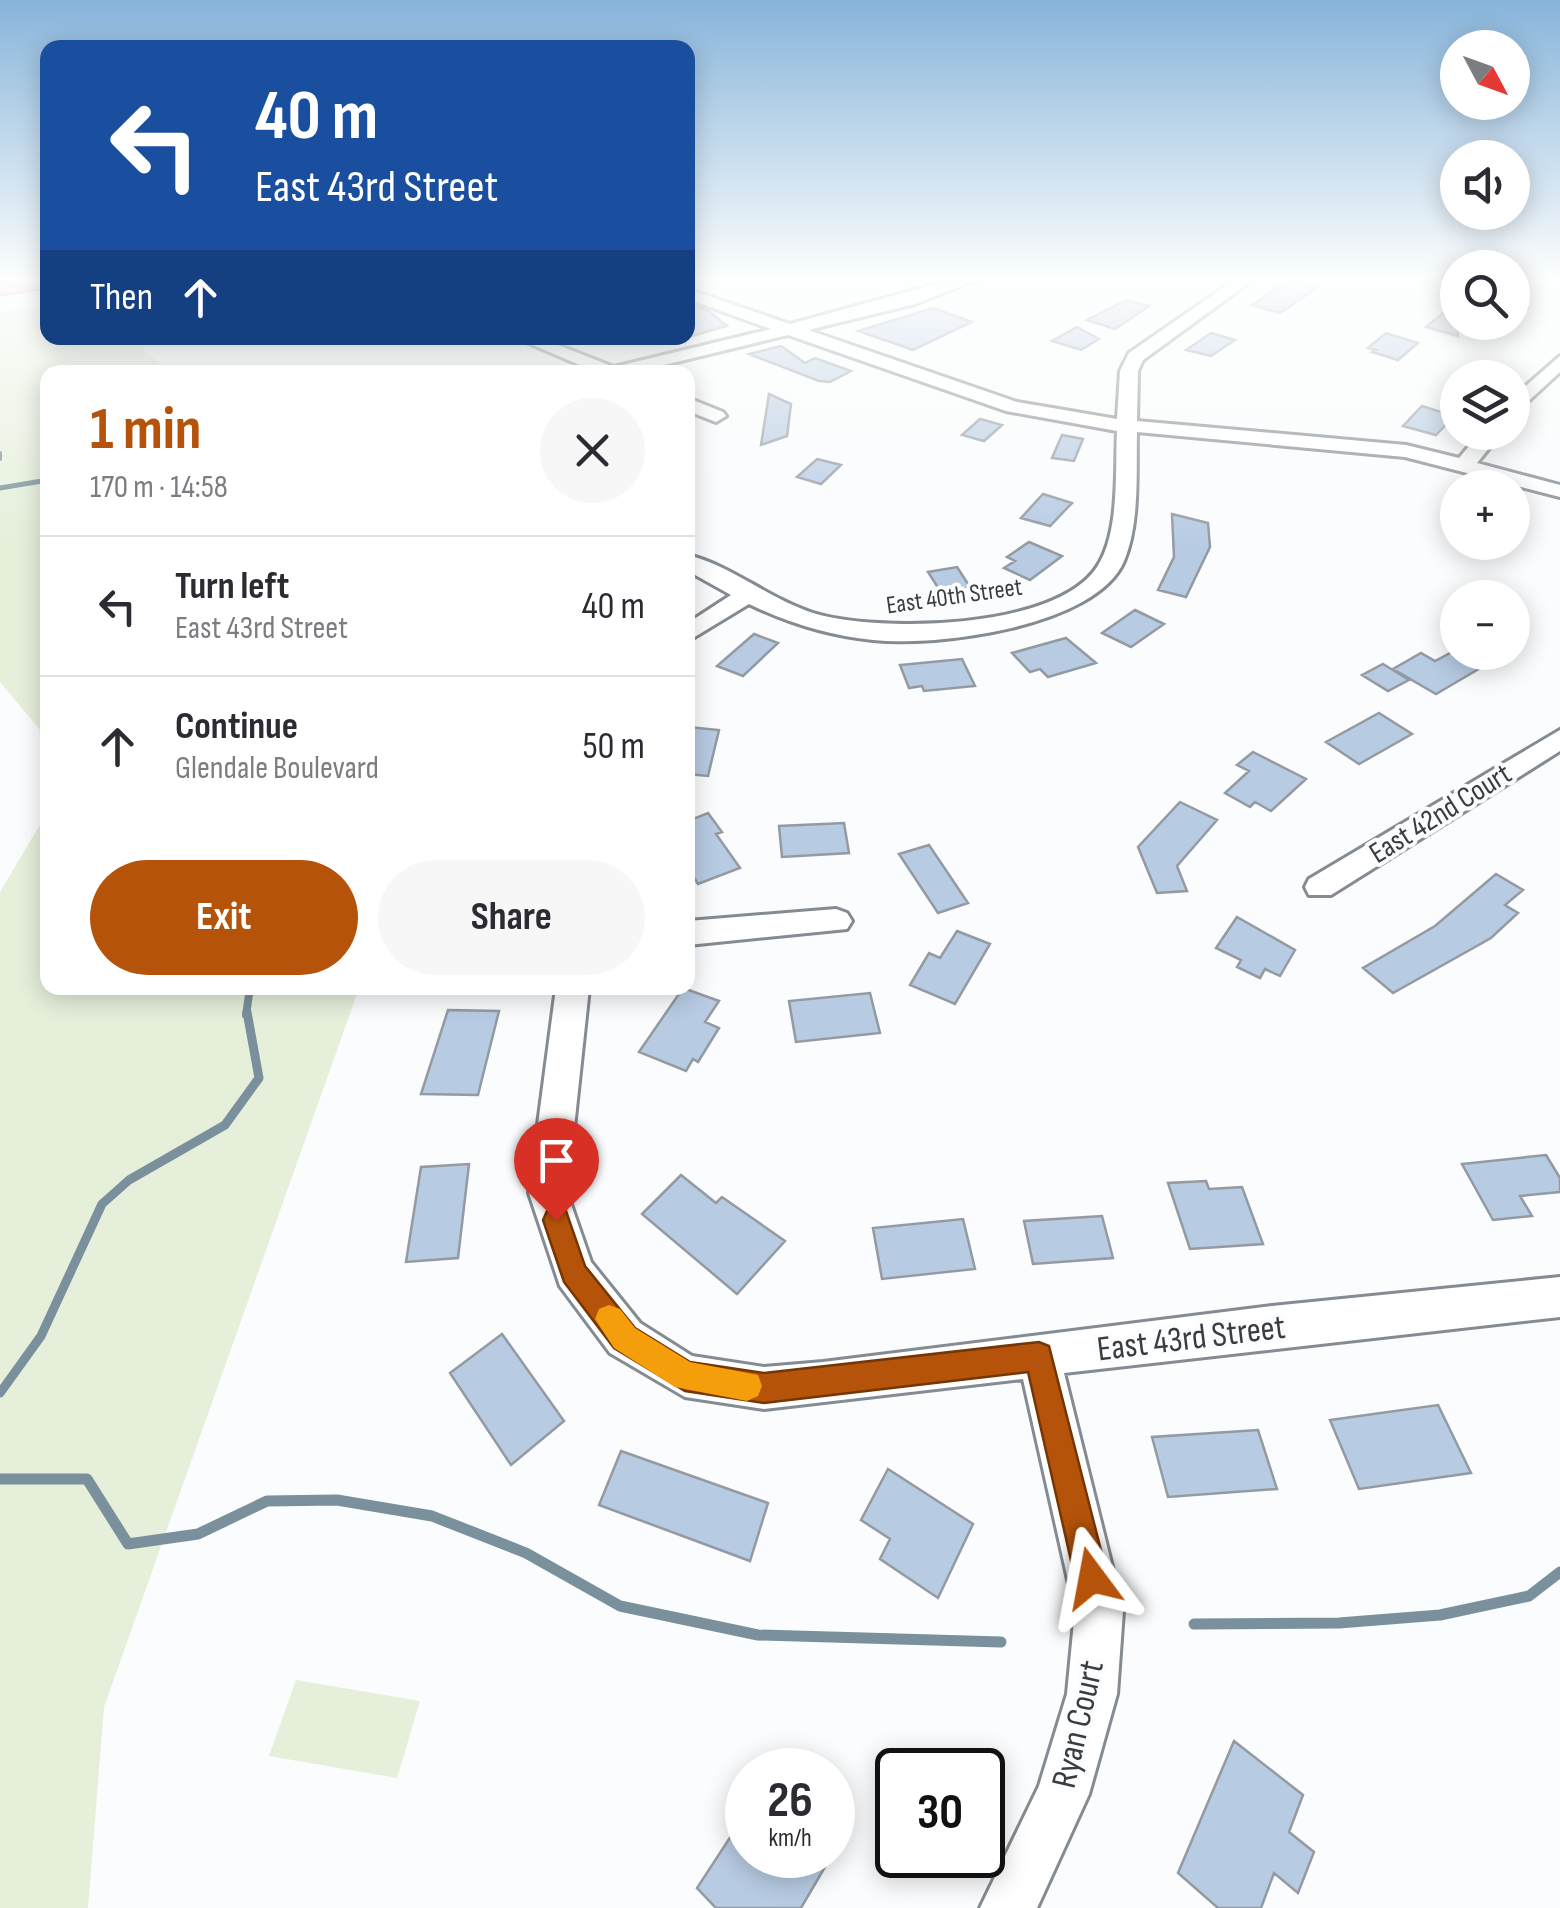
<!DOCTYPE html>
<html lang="en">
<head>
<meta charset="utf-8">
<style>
  :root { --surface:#fff; --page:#f7f7f7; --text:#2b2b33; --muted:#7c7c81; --line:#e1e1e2; --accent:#b45309 }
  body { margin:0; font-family:"Sofia Sans Condensed",sans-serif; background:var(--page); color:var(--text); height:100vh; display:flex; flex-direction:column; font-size:38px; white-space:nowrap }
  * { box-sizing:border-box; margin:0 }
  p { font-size:32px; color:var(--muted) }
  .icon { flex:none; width:55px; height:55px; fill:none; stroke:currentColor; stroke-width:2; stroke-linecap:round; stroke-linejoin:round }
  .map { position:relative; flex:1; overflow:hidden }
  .drawer { position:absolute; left:40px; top:365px; width:655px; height:630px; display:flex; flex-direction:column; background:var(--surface); border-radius:20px; box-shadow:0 5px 25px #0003 }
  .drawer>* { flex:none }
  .hud { position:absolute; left:40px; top:40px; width:655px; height:305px; border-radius:20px; box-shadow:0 5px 25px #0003; background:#1a4fa0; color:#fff; overflow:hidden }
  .needle { width:65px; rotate:131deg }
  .controls { position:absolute; left:1440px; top:30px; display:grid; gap:20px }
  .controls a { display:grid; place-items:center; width:90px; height:90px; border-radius:50%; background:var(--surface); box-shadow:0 5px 25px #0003; font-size:50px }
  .speed { position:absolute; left:725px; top:1748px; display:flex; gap:20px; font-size:50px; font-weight:700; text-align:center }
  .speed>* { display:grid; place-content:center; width:130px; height:130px; border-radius:50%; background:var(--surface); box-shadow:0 5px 25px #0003; line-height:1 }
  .speed small { font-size:25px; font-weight:400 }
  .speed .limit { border:5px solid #111; border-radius:15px; background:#fff; color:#111 }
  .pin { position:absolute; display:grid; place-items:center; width:85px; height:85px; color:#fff; margin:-102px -42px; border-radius:50% 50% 50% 0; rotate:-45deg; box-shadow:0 0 10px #0007 }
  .pin .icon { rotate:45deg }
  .me { position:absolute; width:110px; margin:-55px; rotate:347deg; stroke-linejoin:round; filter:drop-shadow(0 0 8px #0008) }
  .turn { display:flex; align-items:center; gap:35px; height:210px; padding:0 50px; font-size:45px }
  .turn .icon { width:130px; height:130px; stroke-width:2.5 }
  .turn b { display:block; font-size:70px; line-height:85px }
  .then { display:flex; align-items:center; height:95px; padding:0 50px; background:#0003; gap:20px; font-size:38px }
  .round { display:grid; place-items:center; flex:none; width:105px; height:105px; border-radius:52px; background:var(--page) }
  .head { display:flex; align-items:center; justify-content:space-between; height:170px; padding:0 50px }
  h1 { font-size:60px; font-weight:700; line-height:75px; color:var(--accent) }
  .action { display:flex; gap:20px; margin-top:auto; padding:20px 50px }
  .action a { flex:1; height:115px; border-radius:60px; background:var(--accent); color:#fff; font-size:40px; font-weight:700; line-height:115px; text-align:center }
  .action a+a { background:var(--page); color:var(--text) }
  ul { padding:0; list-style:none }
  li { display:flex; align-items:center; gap:30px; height:140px; padding:0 50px; border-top:2px solid var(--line) }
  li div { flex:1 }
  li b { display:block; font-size:38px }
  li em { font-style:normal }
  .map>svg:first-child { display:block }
</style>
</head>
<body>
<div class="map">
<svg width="1560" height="1908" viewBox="0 0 1560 1908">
  <rect width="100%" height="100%" fill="#fafcfd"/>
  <!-- green -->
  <path fill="#e5efda" d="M47,305L48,338H147L143,351L173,372H48L47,738L0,682V312Z
    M47,813L48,988H359L104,1707L88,1908H0V892Z
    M296,1680L420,1701L397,1778L269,1756Z"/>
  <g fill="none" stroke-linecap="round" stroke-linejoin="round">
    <!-- stream-far4 -->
    <path stroke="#7a909c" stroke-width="4" d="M0,453V459"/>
    <!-- stream-far3 -->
    <path stroke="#7a909c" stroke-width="5" d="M0,488L48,480"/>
    <!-- stream-far2 -->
    <path stroke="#7a909c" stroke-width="8" d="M246,1015L250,988"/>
    <!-- stream-far1 -->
    <path stroke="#7a909c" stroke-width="9" d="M0,1393L41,1336L102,1204L129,1180L225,1125L259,1078L247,1012"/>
    <!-- stream -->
    <path stroke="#7a909c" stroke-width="11" d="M0,1479H87L128,1544L198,1534L267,1501L337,1500L432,1516L526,1553L620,1606L758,1635L1001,1642
      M1194,1624L1339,1623L1440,1615L1529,1596L1560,1572"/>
  </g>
  <!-- building -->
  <path fill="#b7cbe3" stroke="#939aa1" stroke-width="2.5" d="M1291,279L1318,287L1280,313L1252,305Z
    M1126,300L1149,306L1115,329L1087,320Z
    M1458,301V336L1426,327Z
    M688,303L709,311L727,326L688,337Z
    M933,308L972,322L913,350L858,331Z
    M1077,327L1099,339L1081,350L1052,341Z
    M1211,333L1235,340L1211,356L1186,350Z
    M1386,333L1418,343L1398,360L1372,352L1376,350L1368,348Z
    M781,346L805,363L815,358L851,371L830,382L819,381L749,354Z
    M769,394L791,404L787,436L761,445Z
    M1422,406L1454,416L1436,435L1403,426Z
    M980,419L1002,425L984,441L962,435Z
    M1062,435L1083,439L1074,461L1052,458Z
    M817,459L841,465L821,484L797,477Z
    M1043,494L1072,503L1050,526L1021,518Z
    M1172,514L1208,523L1210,547L1186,597L1158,590L1174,557Z
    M1029,542L1062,556L1030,580L1004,568L1015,561L1007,557Z
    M957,567L970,587L940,591L928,572Z
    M1135,610L1164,624L1131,647L1102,633Z
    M754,634L778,643L743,676L717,666Z
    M1066,638L1096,663L1048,677L1040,669L1030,672L1012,653Z
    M1454,651L1482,667L1436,694L1393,669L1421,653L1435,661Z
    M962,659L975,686L924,691L922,686L909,688L900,665Z
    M1383,664L1409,680L1388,691L1362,675Z
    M1379,713L1412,734L1359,764L1326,742Z
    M688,727L719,730L708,776L688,774Z
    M1253,752L1306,779L1271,811L1255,802L1250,807L1225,793L1249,771L1237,765Z
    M1180,802L1217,820L1177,866L1187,891L1157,893L1138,847Z
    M708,813L722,832L716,834L740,868L698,884L688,868V821Z
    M844,823L849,853L782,857L779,826Z
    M929,845L968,903L938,913L899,854Z
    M1496,874L1523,890L1505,905L1518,913L1491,938L1393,993L1363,968L1435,926Z
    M1237,917L1295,950L1280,976L1265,969L1260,978L1237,967L1241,960L1216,948Z
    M957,931L990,944L955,1004L910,985L929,953L940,958Z
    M683,988L719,1001L705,1022L719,1028L698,1062L693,1059L686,1071L639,1052Z
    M870,993L880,1033L796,1042L789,1001Z
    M448,1010L499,1011L478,1095L421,1094Z
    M1546,1155L1560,1178V1192L1520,1196L1532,1216L1493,1220L1462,1164Z
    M469,1164L458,1258L406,1262L421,1167Z
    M681,1175L716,1203L722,1197L785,1241L737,1294L642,1214Z
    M1206,1181L1209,1189L1242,1187L1263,1244L1190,1249L1168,1183Z
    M1102,1216L1113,1258L1033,1264L1024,1221Z
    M963,1219L975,1269L882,1279L873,1228Z
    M502,1334L564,1421L511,1465L450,1373Z
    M1438,1405L1471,1473L1359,1489L1330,1420Z
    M1258,1430L1277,1489L1168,1497L1152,1437Z
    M621,1451L768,1503L750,1561L599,1505Z
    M888,1469L973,1524L938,1598L880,1559L890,1539L861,1520Z
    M1234,1741L1303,1795L1289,1832L1314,1852L1298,1893L1274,1873L1261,1908H1218L1178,1873Z
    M748,1810V1855H832L801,1908H716L697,1888Z"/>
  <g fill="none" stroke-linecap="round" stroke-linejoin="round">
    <!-- minor casing -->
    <g stroke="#848b92" stroke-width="6">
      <path id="minor" d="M955,279H978L915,304L808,330L1017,402L1117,419L1120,371L1129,353L1236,279H1254L1143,360L1138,371L1137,421L1406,445L1459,458L1481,432H1502L1477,463L1560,485V497L1405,457L1137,432C1136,472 1140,523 1124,561C1096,627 936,647 873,640C831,636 788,623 749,604L688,641V623L731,595L688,571V555C732,566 769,599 813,613C878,633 1056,630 1097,567C1120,532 1115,471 1117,431L1006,411L788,335L635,372H596L517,338H540L614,367L771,329L688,299V289L790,324Z
        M1560,356V372L1512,416V398Z
        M688,398L723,412L726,416L716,422L688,411Z
        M1560,730V751L1331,895H1309L1305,887L1309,879Z
        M836,909L847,913L852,921L847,929L688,945V921Z
        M556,988H589L567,1193L591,1262L640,1323L692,1356L764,1367L823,1362L1272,1306L1560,1277V1317L1064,1373L1123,1611L1117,1694L1089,1794L1037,1908H980L1039,1786L1067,1694L1075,1611L1023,1379L764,1409L685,1397L610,1353L560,1286L529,1193Z"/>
    </g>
    <!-- major casing -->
    <g stroke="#a65a6f" stroke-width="5">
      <path id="major" d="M48,279V287L0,294V282Z"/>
    </g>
    <!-- minor -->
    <use href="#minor" fill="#fff" fill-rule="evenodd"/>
    <!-- major -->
    <use href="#major" fill="#eca6b8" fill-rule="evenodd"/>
  </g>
  <!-- sky -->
  <linearGradient id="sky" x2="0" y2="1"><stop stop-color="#87b4da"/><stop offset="0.51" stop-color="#fdfefe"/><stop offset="1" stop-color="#fdfefe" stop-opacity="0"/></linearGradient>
  <rect width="1560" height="546" fill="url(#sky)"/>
  <!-- route -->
  <path fill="#b45309" stroke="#753606" stroke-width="2.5" d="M556,1207L566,1211L585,1266L635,1328L690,1362L764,1373L1039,1342L1049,1346L1108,1578L1104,1590L1092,1595L1080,1590L1075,1578L1028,1372L764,1403L685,1391L614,1348L564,1282L543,1220L547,1211Z"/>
  <!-- slow -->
  <path fill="#f59e0b" d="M609,1305L620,1309L635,1328L690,1362L758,1375L762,1386L758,1396L747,1401L675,1387L614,1348L595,1319L599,1309Z"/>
  <g text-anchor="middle" stroke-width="8" stroke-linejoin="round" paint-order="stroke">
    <!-- far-street labels -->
    <g font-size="25" fill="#3a3d40" stroke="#fafcfd">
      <text transform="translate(954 595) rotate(-8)" y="9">East 40th Street</text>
    </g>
    <!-- street labels -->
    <g font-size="30" fill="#3a3d40" stroke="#fafcfd">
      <text transform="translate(1440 813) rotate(-32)" y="10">East 42nd Court</text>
    </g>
    <!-- near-street labels -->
    <g font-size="35" fill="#3a3d40" stroke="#fafcfd">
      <text transform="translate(1191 1337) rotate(-7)" y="12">East 43rd Street</text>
      <text transform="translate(1077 1724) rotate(-77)" y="12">Ryan Court</text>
    </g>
  </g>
</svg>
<div class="controls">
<a><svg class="needle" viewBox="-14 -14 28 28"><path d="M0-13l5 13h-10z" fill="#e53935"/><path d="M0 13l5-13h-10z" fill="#7c7c81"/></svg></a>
<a><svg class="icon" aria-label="sound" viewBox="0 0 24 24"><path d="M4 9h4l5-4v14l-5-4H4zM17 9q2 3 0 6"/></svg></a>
<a><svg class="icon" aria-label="search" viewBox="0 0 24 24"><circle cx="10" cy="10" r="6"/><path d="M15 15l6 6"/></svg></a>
<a><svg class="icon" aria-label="layers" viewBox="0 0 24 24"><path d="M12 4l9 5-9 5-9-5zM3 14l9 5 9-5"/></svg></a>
<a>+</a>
<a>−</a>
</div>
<div class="speed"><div>26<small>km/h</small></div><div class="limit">30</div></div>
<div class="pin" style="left:556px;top:1220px;background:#d93025"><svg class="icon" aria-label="arrive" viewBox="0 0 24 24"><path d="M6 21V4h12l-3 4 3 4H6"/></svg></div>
<svg class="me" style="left:1092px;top:1578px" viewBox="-20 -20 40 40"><path d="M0-17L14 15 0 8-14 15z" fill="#b45309" stroke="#fff" stroke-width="4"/></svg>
<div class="hud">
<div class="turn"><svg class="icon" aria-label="left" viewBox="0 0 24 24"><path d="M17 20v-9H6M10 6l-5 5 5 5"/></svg><div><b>40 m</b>East 43rd Street</div></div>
<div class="then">Then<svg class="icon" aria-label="ahead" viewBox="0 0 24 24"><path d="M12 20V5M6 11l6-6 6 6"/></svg></div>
</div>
<section class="drawer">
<div class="head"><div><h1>1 min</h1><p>170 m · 14:58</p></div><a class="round"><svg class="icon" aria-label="close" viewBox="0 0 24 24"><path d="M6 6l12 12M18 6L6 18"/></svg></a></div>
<ul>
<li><svg class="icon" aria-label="left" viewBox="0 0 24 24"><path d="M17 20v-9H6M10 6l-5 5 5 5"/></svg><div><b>Turn left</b><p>East 43rd Street</p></div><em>40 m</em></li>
<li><svg class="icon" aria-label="ahead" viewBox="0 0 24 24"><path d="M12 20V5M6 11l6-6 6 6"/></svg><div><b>Continue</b><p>Glendale Boulevard</p></div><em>50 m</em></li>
</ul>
<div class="action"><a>Exit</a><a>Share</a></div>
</section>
</div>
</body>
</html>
